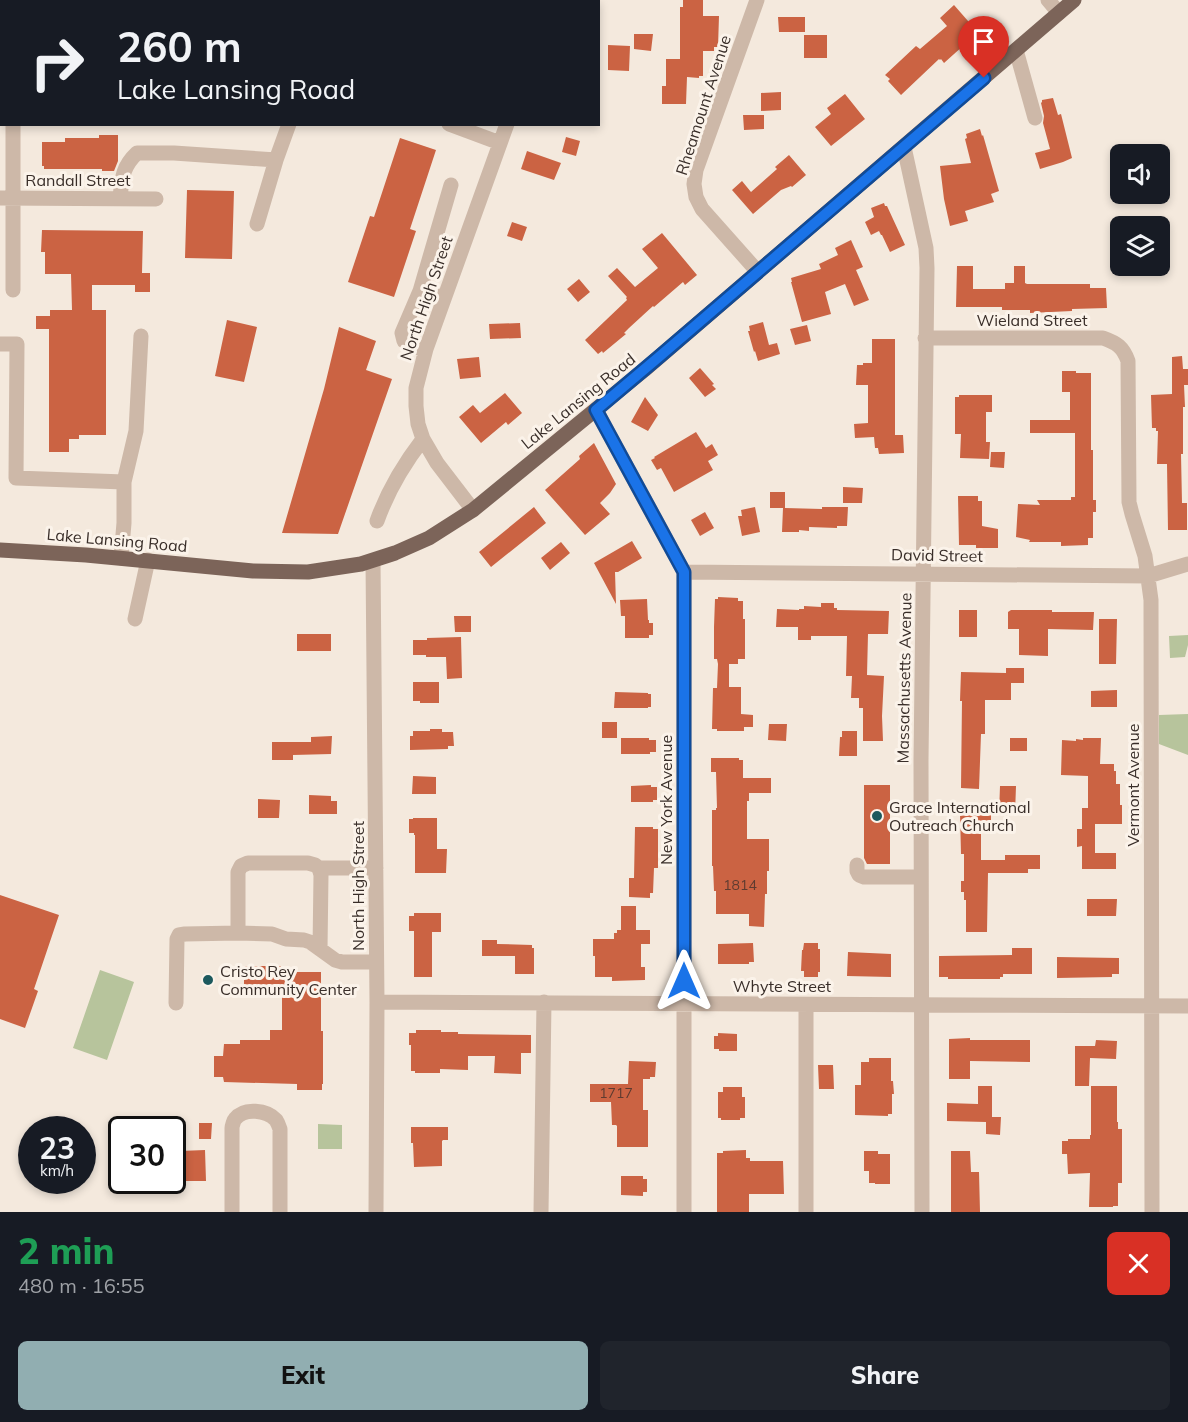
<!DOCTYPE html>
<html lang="en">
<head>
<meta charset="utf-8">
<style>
  :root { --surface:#171b24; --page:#20242c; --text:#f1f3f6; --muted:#9ea1a6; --accent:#91aeb1 }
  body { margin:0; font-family:Mulish,sans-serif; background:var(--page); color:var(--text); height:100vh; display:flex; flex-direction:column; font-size:22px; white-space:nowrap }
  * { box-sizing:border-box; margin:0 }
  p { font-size:20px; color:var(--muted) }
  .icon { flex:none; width:33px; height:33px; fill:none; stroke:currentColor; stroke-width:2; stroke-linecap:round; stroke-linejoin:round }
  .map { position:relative; height:1212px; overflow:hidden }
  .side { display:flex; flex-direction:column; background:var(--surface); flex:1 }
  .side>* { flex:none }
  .banner { position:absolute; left:0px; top:0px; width:600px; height:126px; box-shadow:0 3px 9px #0003; background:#171b24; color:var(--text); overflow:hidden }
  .controls { position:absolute; left:1110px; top:144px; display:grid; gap:12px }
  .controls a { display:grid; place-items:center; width:60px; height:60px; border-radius:9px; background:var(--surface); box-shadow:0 3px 9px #0003; font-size:30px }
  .speed { position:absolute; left:18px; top:1116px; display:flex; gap:12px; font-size:30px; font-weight:700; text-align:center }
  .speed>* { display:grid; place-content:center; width:78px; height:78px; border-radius:50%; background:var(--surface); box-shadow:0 3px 9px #0003; line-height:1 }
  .speed small { font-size:15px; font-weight:400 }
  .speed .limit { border:3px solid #111; border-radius:9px; background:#fff; color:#111 }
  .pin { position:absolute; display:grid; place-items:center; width:51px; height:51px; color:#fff; margin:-62px -26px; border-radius:50% 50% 50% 0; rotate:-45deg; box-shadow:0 0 6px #0007 }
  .pin .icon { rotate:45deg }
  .me { position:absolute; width:66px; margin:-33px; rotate:0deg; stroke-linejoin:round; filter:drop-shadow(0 0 4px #0008) }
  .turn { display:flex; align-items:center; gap:21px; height:126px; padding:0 18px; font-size:27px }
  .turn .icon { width:78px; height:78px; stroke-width:2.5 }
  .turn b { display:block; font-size:42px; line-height:51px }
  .round { display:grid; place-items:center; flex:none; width:63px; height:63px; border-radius:9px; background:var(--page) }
  .headline { display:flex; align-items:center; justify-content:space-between; height:102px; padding:0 18px }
  h1 { font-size:36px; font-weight:800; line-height:45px; color:#1e9e55 }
  .cta { display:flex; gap:12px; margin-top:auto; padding:12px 18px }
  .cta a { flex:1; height:69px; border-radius:9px; background:var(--accent); color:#111; font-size:24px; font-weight:800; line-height:69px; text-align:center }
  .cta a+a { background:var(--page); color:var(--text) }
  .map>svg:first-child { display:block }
</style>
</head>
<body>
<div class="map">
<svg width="1188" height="1212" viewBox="0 0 1188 1212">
  <rect width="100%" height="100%" fill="#f4e9dd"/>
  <!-- green -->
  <path fill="#b7c49c" d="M1188,635V645L1185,657L1170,658L1169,636Z
    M1188,714V755L1159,744V715Z
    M100,970L134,982L107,1060L73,1048Z
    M318,1124L342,1125V1149H318Z"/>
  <!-- building -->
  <path fill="#cb6343" d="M683,0H703V16H719L718,47H714V51H703V76H699V78L687,77L686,104H662V86H666V59H680V7H683Z
    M954,5L975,29L970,33L973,37L944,63L941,59L940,60L939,59L901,95L888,81L890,79L885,75L916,46L920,49L947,26L940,18Z
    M778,17H805V32H779Z
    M634,34H653L651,51L634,49Z
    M804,35H827V58H804Z
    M608,45L630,46L629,71L608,70Z
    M781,92V110L761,111V93Z
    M845,94L865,119L831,146L815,127L831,114L827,108Z
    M1053,98L1058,115L1061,114L1072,158L1063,162L1040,169L1035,153L1050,149L1043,123L1044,116L1041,103L1042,102V100Z
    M743,115H764V129L744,130Z
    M980,129L982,136L983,135L999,191L991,194L994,202L965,211L968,221L950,226L944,199L940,166L971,163L965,139L967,138L966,134Z
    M99,135H118V161L114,171H102V169H44V166H42V142H65V138H99Z
    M566,137L580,141L576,156L562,152Z
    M400,138L436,150L410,229L416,231L394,297L348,282L370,216L374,217Z
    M527,151L561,163L554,180L521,169Z
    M789,155L806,175L792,187L791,186L781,190L753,214L732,190L742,181L751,192L777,169L775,167Z
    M187,190L234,191L232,259L185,258Z
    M884,203L885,206H887L905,245L890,252L882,235H881L879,231L871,235L865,222L874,217L871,208Z
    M512,222L527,227L522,241L507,236Z
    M42,230L143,231L142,273H150V292H135V285H92V310H106V435H79V439H69V452H49V329H36V316H50V310H72L71,274H45V252H41Z
    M662,233L697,275L685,285L683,282L654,307L653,306L629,328L624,333L626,334L603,353L602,351L598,354L585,340L627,300L626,298L627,297L608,276L617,268L635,287L658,268L642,249Z
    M851,240L863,267L856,270L869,300L854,306L845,284L825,292L831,314L802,322L791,282H792L791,278L821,269L819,264L838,255L835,248Z
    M957,266H973V289H1005V283H1014V266H1025V283L1027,284H1090V288H1106L1107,308L1072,309V311L1030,313V310H1002V307H956Z
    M579,279L590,292L578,302L567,289Z
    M227,320L257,327L244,382L215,376Z
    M763,322L769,345L777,343L780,354L758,361L755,351L754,352L748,331H750L749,326Z
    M520,323L521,338L490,339L489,324Z
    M807,325L811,341L795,345L790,329Z
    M339,327L376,341L366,370L392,379L338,534L282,533L324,389Z
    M872,339H895V435H903L904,453L879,454L878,448H875L874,437L855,438L854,424L868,423V385H856L857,365H863V363H872Z
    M1182,356L1183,369H1188V385H1184L1185,407H1183V454H1181L1182,503H1187V530H1168L1167,464H1157L1158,431H1156V428H1152L1151,395L1172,394V357Z
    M479,357L481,377L460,379L457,359Z
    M700,368L714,384L712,385L716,389L705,397L689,378Z
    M1062,371H1076V373H1091V450H1093V500H1096V512H1093V538H1088V545L1061,546V542H1029L1030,540L1016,537L1018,504L1040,505L1037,500H1071V497H1075V433H1030V420H1070V392H1062Z
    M505,393L522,413L508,425L506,422L481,443L459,417L473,405L480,413Z
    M959,395H992V412H986V442H990L989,459L960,458L961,434H955V397H959Z
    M645,397L658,415L648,431L631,422Z
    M696,432L706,448L712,444L718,455L708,461L713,470L674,492L661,468L657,470L651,460L655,458L654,457Z
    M594,443L616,484L610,493L600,503L610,514L585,535L545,490L580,459L579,456Z
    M991,452H1005L1004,468L990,467Z
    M843,487L863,488L862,503H843Z
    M770,492H785V508L822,509V507H848L847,526H837V528L809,527V531L799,530V532H782L783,508H770Z
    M958,496H978V501H982V526L998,529V548H976V545H959Z
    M534,507L546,523L491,567L479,552Z
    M755,507L760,532L742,536L738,516H742L741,510Z
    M705,512L714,528L700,536L691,520Z
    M632,541L642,558L618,572H615L616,604L594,563Z
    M561,542L570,553L550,570L541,558Z
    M718,597L738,598V601H743V619H745V659H738V664H729V687H741V714L753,715V727H744V731H717V729H712L713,688H717L718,664L717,659H714V627L715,599H718Z
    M647,599L648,620H649V623H653V635H649V638H625V616H621L620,600Z
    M821,603H834V608H837V610L889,611L888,634H868L867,675L884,676L882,716L883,741H863V708H859V698H851L852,676H846L847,636H811V640H798V627H776L777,609L799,610V609H804V606L821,607Z
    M959,610H977V637H959Z
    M1011,610H1052V612H1094L1093,630L1048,629V656L1019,655V629H1008V612Z
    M454,616H471V632H455Z
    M1099,619H1117L1116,664H1099Z
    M297,634H331V651H297Z
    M461,637L462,678L447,679L446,657H426V655H413V640H427V638Z
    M1006,668H1024V683H1011V700H985V734H981L979,789L961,788L962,701H960L961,672L1006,673Z
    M413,682H439V703H420V701H413Z
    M1117,690V707H1091V691Z
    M615,692L648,693V694H651V707H648V708H614Z
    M602,722H617V738H602Z
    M769,724H787L786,741L768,740Z
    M430,729H442V732H453L454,746H448V749L410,750V736H413V731H430Z
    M842,731H857V756H839L840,737H842Z
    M332,736L331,754L293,755V760H272V742H311V737Z
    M621,738H649V740H656V752H650V754H621Z
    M1010,738H1027V751H1010Z
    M1083,738H1101L1100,764H1114V771H1116V784H1120V805H1122V824H1095V853H1116V869H1082V846L1077,847V829H1082V808H1088V776L1061,775L1062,740L1076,741V739L1083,740Z
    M711,758H739V760H743V778H771V793H749V801H747V839H769V871H767V894H765L764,927L749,926V914H716V891H714L713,866H712V810H716V808H717L716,772H711Z
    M413,776L436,777V794H412Z
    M651,785V787H657V800H653V802H631V786Z
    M864,785H890V864H867L864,858Z
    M1000,786H1016L1015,814H999Z
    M309,795L331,796V801H337V814H309Z
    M258,799L280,800L279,818H258Z
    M960,813H991V833H981V860H1005V855H1040V869H1028V873H988L987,932H966V900H964V892H961V881H964V854H961Z
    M413,818H437V849H447L446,873H415V835H414V833H409V819H413Z
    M635,827H653V829H658V868H654L653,893H650V898L629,897V878H634Z
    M0,895L59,915L34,989L38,991L25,1028L0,1019Z
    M1087,899H1117L1116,916H1087Z
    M621,906H636V930H650V944H641V967H645V980L612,981V977H595V956H593V939H614V933H617V930H621Z
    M414,913H441V932H432V977H414V931H409V916H414Z
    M482,940H497V944L532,945V948H534V974H515V956H482Z
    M753,943L754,962H749V964H718V944Z
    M804,943H818V949H820V972H818V977H804V971H801L802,950H803Z
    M1012,948H1032V974H1003V977H1000V979H948V977H939V956L1012,955Z
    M848,952L891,954V977L847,976Z
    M1057,957L1119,958V974H1112V977L1057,978Z
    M244,966H281V970H296V972H321V1031H323V1084H322V1090H297V1084L224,1082L223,1077H214V1056H223L224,1044H240V1040H270V1030H282V995L244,996Z
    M416,1030H441V1032H458V1034L531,1035V1053H521V1074L494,1073L495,1056H468V1070L440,1069V1073H415V1071H411V1045H409V1033H416Z
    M718,1033L737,1034V1051H719V1049H714V1036H718Z
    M970,1038V1040H1030V1062L970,1061V1079H949V1039Z
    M1096,1040L1117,1041L1116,1059L1090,1058L1089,1086H1075V1046H1095Z
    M869,1058H891V1081H893L894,1094H892V1114H888V1116L855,1115V1085H861V1062H869Z
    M629,1061L656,1062L655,1077H650V1079H643V1110H648V1147H617V1126L616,1125H612L611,1102H590V1084H628Z
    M818,1065H833L834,1089H819Z
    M978,1086H992V1117H1001L1000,1135L986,1134V1122L947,1121V1103L978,1104Z
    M1091,1086H1117V1122H1118V1129H1122V1183H1118V1206H1113V1207H1089L1090,1173L1068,1174L1067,1154H1062V1141H1068V1139H1090V1135H1091Z
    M723,1087H742V1097H745V1118H740V1120H721V1118H718V1092H723Z
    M199,1123H212L211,1139H199Z
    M411,1127H448V1140H443L442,1141V1166L414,1167L413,1143H411Z
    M205,1150L206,1181H177V1159H180V1151Z
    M746,1150V1158H750V1161H783L784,1194H749V1212H717V1153H723V1151Z
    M864,1151H878V1154H890V1184H875V1183H869V1171H864Z
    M951,1151H970L971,1172H979L980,1212H951Z
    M621,1176H643V1179H647V1192H643V1196L621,1195Z"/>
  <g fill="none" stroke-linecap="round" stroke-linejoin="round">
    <!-- minor -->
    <path stroke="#cdb8a8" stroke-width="15" d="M14,0V2
      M757,0L696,170L694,184L696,197L702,209L758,272
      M1048,0L1059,13
      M326,2L327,0
      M551,2L552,0
      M0,27H2
      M1016,50L1035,118
      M449,124L500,143
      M904,147L926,248L927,268L921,760L922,1212
      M0,198L156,199
      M120,198C122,179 122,167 137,153H174L276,160
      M257,224L276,160L289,124
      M13,290V124
      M420,291L402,333L404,341L425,351
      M444,298L420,291L451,185
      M925,338H1103C1117,343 1123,347 1128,361L1129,502L1132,514L1145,556L1151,600L1152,1212
      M0,344H17L16,478L124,482V523L121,558
      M596,410L684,572V1212
      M124,482L136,431L141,336
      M473,510L437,463L423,439L418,424L416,406V388L426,349L507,124
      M377,521C388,490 403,465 423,439
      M373,561L377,1002L376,1212
      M684,572L1148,576L1188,564
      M135,619L148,560
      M857,865V871L859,875L864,877H921
      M319,868L321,875L320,949
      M376,868H319L315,865L308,863H248L241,866L238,872V933L272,934L286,939L304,940L310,942L335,960L342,962H376
      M377,1002L1188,1006
      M176,1003L177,939L179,935L185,934L238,933
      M806,1005V1212
      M232,1212V1128C232,1126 234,1120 235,1119C244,1107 267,1110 276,1120C278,1123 279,1126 280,1129V1212
      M541,1212L544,1002"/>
    <!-- major -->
    <path stroke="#7c6459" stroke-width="15" d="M0,550L86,555L253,571L308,572L361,564L395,553L429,538L473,510L644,370L1074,0"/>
  </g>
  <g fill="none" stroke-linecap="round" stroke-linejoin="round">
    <!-- route casing -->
    <g stroke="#114b97" stroke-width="15">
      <path id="route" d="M684,981V572L596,410L660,356L984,78"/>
    </g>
    <!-- route -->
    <use href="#route" stroke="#1a73e8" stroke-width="10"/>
  </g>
  <!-- markers -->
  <g fill="#1c595d" stroke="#fbf3ea" stroke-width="2">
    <circle cx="877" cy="816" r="6"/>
    <circle cx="208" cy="980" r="6"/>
  </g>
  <g text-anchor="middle" stroke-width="6" stroke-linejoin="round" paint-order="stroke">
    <!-- number labels -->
    <g font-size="14" fill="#5e3b30">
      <text x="740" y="890">1814</text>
      <text x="616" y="1098">1717</text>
    </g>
    <!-- street labels -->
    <g font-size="16" fill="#392e29" stroke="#fbf3ea">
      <text transform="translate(703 105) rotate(-72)" y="6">Rheamount Avenue</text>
      <text x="78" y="186">Randall Street</text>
      <text transform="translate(426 298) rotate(-71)" y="6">North High Street</text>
      <text x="1032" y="326">Wieland Street</text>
      <text transform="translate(578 401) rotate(-39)" y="6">Lake Lansing Road</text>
      <text transform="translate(117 540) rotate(5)" y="6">Lake Lansing Road</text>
      <text transform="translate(937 555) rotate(1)" y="6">David Street</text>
      <text transform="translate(904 678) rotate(-89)" y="6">Massachusetts Avenue</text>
      <text transform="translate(1133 785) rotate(-90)" y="6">Vermont Avenue</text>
      <text transform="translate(666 800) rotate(-90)" y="6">New York Avenue</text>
      <text transform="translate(358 886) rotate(-90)" y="6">North High Street</text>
      <text x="782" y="992">Whyte Street</text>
    </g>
    <!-- poi labels -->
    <g font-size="16" fill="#392e29" stroke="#fbf3ea" text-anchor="start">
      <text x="889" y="813">Grace International<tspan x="889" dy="18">Outreach Church</tspan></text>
      <text x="220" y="977">Cristo Rey<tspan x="220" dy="18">Community Center</tspan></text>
    </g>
  </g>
</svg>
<div class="controls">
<a><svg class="icon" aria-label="sound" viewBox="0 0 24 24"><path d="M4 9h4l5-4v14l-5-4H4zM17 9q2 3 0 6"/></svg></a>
<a><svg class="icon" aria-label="layers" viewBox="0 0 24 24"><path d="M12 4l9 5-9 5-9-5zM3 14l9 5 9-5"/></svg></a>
</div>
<div class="speed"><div>23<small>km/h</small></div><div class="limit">30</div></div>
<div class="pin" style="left:984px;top:78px;background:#d93025"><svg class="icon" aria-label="arrive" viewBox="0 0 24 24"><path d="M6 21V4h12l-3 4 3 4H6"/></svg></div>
<svg class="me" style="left:684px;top:981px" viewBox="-20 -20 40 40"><path d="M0-17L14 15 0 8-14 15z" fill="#1a73e8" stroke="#fff" stroke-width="4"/></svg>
<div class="banner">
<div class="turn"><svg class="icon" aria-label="right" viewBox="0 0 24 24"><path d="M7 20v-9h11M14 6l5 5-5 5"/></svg><div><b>260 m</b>Lake Lansing Road</div></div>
</div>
</div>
<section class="side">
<div class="headline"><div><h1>2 min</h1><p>480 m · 16:55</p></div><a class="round" style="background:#d93025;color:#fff"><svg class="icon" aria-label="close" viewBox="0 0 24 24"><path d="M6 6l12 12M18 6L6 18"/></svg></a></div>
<div class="cta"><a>Exit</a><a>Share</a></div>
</section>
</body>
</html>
